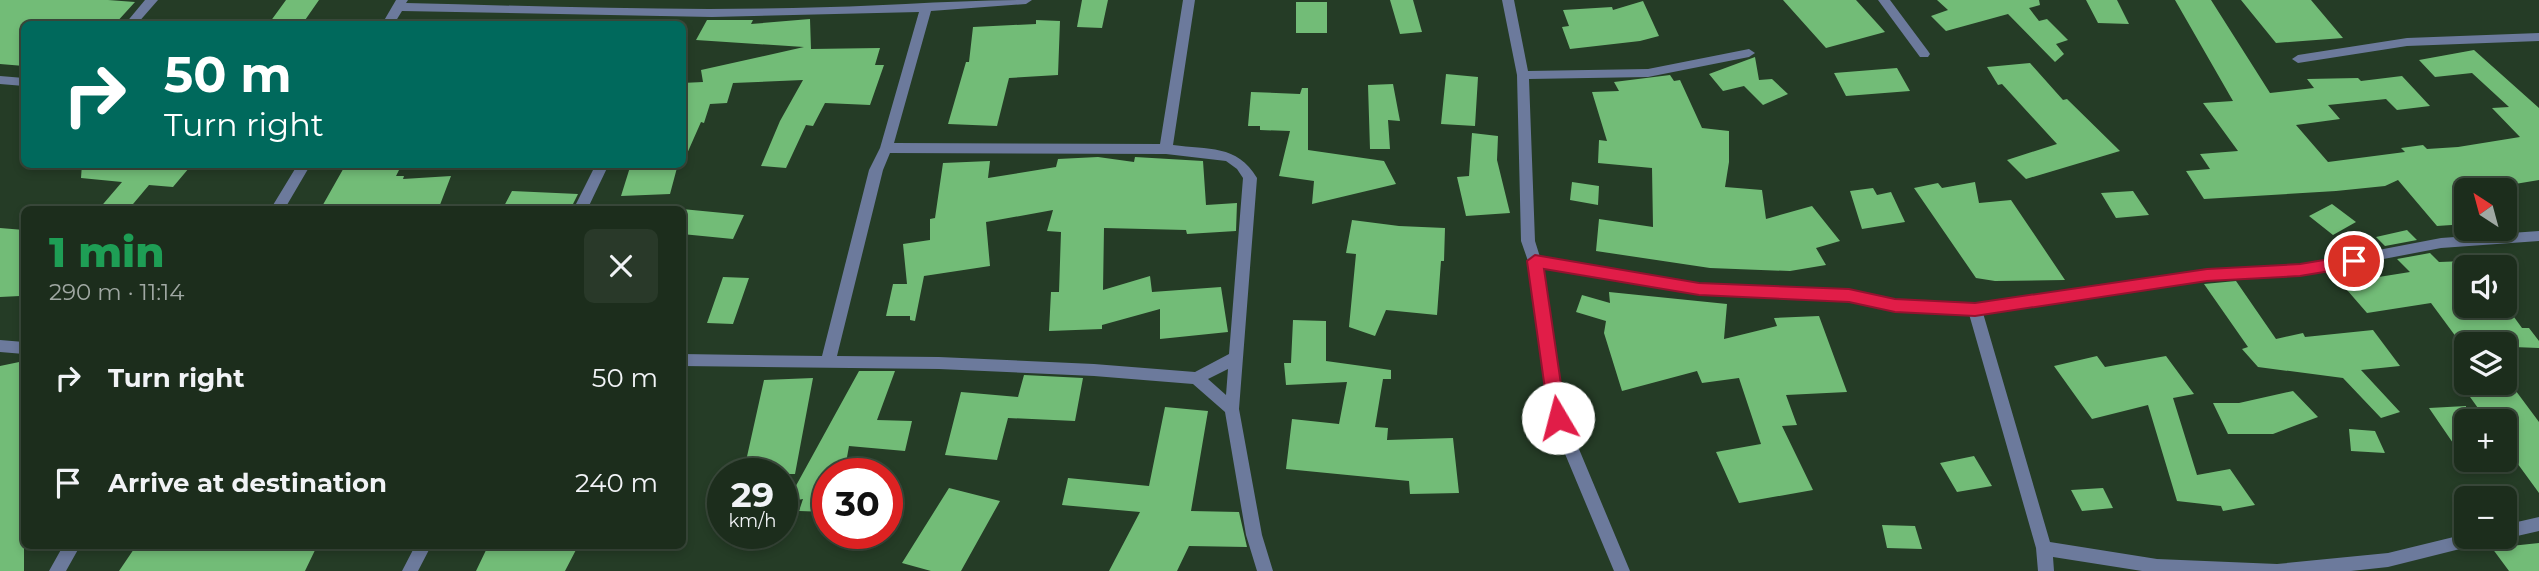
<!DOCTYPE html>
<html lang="en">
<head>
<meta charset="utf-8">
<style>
  :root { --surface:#1c2d1c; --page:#293929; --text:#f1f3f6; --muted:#a0a8a3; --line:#3a493b }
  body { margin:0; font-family:Montserrat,sans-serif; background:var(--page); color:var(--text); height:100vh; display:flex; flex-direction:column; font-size:26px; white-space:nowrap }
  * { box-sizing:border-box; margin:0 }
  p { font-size:23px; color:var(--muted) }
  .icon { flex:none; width:38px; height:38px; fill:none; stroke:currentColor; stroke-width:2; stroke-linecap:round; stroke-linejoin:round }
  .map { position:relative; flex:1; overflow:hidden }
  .panel { position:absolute; left:21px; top:206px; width:665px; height:343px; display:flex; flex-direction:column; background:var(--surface); border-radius:10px; box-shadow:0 4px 10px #0003,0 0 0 2px var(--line) }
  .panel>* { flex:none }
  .hud { position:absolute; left:21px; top:21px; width:665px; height:147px; border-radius:10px; box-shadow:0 4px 10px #0003,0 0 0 2px var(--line); background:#00695c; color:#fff; overflow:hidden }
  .needle { width:46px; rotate:324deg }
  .fabs { position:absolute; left:2454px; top:178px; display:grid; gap:14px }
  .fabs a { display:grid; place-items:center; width:63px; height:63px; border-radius:10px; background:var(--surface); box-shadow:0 4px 10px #0003,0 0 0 2px var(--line); font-size:35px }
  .speed { position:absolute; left:707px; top:458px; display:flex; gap:14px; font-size:35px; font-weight:700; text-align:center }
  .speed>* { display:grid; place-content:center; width:91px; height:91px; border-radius:50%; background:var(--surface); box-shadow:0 4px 10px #0003,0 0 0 2px var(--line); line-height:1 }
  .speed small { font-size:18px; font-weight:400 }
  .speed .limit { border:10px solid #d22; background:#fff; color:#111 }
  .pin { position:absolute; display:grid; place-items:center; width:60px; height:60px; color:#fff; margin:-30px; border:4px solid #fff; border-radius:50%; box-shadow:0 2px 7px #0007 }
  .me { position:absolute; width:77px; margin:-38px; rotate:352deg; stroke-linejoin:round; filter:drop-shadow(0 0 5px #0008) }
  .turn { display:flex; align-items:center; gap:24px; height:147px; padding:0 28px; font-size:32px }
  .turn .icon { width:91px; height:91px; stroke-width:2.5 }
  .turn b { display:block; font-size:49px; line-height:60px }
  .round { display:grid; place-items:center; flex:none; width:74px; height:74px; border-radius:10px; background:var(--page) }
  .summary { display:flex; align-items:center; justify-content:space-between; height:119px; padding:0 28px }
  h1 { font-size:42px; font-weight:800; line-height:52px; color:#1e9e55 }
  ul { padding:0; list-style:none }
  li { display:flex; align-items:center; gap:21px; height:105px; padding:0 28px }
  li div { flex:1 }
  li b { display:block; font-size:26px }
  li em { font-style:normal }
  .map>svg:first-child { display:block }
</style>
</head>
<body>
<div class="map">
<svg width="2539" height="571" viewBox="0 0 2539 571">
  <rect width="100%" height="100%" fill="#253c26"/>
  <!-- building -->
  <path fill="#72bc77" d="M0,0H108L135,2L115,24H24V66L0,64Z
    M286,0H319L303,23L270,22Z
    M1082,0H1108L1102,28L1077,27Z
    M1390,0H1413L1422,32L1400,34Z
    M1783,0H1856L1885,32L1826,48Z
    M1937,0H2039L2040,5L2029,8L2039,21L2047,19L2068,40L2056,44L2064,54L2055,62L2008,14L1946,31L1931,16L1948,10Z
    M2086,0H2117L2129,24L2098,23Z
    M2175,0H2211L2270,93L2314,88L2307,79L2358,78L2361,81L2402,76L2430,106L2397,110L2386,99L2328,105L2340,119L2296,125L2328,162L2405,152L2401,148L2423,145L2427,149L2458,147L2520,137L2492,108L2509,107L2472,73L2435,77L2419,60L2474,50L2539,108V180L2497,187L2500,191H2466V224L2437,226L2398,180L2385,186L2336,191L2204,199L2186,171L2210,169L2200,154L2238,151L2203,103L2233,101Z
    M2241,0H2311L2343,38L2276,43Z
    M1643,1L1659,36L1640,41L1570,49L1562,27L1569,26L1563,10L1612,7L1613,10Z
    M1296,2H1327V33H1296Z
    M810,19L811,49L880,48L875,65H884L870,105L825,103L813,126L806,125L786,168L761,166L780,121L803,80L733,83L727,103L710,104L704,123L701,122L682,165V83L703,82L701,70L804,47L696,40L707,20H753L751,24Z
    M1036,20L1060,21L1058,75L1009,78L997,126L948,124L966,62H969L973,27L1036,24Z
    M1755,57L1759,80L1772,79L1788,94L1763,105L1744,86L1723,91L1709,74Z
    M2030,63L2063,100L2067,99L2120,151L2026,179L2007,160L2057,144L2002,84L1998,85L1987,67Z
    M1897,68L1910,91L1846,96L1834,73Z
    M1446,74L1478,77L1475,126L1441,124Z
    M1670,75L1674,81L1680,80L1702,128L1729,131V162L1725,187L1762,190L1766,219L1812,206L1840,241L1816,248L1826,265L1790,271L1710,268L1596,251L1599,219L1653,227L1652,168L1598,163L1599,140L1607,141L1592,92L1619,91L1614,82Z
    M1393,84L1400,121L1388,120L1390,149H1370L1368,85Z
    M1302,88H1308V150L1384,161L1396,184L1312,204L1314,181L1279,176L1290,131L1260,130V126H1248L1251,92L1300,94Z
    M1472,133L1498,136L1497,160L1510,213L1466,216L1457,177L1469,176Z
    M1098,157L1134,162L1135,157L1203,161L1206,205L1237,203L1236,231L1187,234L1186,230L1104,228L1103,290L1150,276L1152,292L1221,287L1228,332L1160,339V309L1102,325V329L1049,331L1051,292H1059L1061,232L1047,231L1053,210L986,222L990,266L924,276L915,321L910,320V316H886L893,284H907L903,244L930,240V219L935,218L943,163L990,161L988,178L1056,167L1058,159Z
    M82,164H153L189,168L173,187L149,185L128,210H98L122,182L81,178Z
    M346,164H402L396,176H404L403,179L451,176L438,210H320Z
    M631,164H678L670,194L621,196Z
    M1572,182L1599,186L1598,205L1570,200Z
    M1975,182L1979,203L2011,200L2065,280L1995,281L1976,278L1914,188L1938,183L1942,188Z
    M1873,188L1877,195L1891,192L1905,222L1862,229L1850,191Z
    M512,191L578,194L570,210H502Z
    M2133,191L2149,215L2116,218L2101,193Z
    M2332,204L2356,222L2333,235L2309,216Z
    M682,209L744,215L733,239L682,234Z
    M1352,220L1399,226L1445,228L1444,261H1441L1437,315L1386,310L1375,336L1349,327L1356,254L1346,253Z
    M0,228L24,230V289L20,296L0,297Z
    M2407,230L2417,240L2385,246L2376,237Z
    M2430,253L2439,262L2466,261V306H2506L2522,328H2529L2539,341V348L2462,345L2431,303L2367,313L2341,283L2410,272L2397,259Z
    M723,277L749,278L733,324L707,323Z
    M2236,281L2276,339L2303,333L2305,337L2373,330L2400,366L2361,370L2400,412L2381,418L2343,378L2258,367L2242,349L2248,347L2204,284Z
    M1609,292L1727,304L1724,339L1777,326L1774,318L1819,316L1847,392L1786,395L1797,425L1782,426L1813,490L1739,503L1716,452L1761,444L1739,378L1702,383L1697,371L1622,391L1604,333L1606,321L1576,312L1582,295L1610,303Z
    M1293,320L1326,321V361L1391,370V379H1383L1375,427L1388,428L1387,440L1453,438L1459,493L1410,494L1409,481L1286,469L1292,419L1339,424L1347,382L1286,385L1284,363H1291Z
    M2097,356L2105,367L2166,356L2194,394L2173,398L2197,475L2230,469L2255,505L2223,511L2221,506L2177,501L2148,405L2092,419L2054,366Z
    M24,361V571H0V366Z
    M859,371H895L877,420L912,421L905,451L849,446L844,474H828V512L799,511L803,499L787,502Z
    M1024,375L1083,378L1075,421L1008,418L997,460L945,455L961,392L1018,397Z
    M813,378L795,474H775V464L746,461L764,380Z
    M2460,383H2510L2539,422V493L2504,445V422H2488Z
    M2293,391L2318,417L2273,434H2228L2213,403H2239Z
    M2466,406V462L2429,408Z
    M1165,407L1208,411L1191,511L1239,512L1247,547L1189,546L1177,571H1109L1140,512L1062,505L1068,478L1149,486Z
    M2349,429L2375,431L2385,453L2351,451Z
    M1974,456L1992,486L1957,492L1940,463Z
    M949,488L1000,501L961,571H931L902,563Z
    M2103,488L2113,508L2082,511L2071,490Z
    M1882,525L1915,526L1922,549L1887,548Z
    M2539,543V571H2509L2492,548Z
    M136,546H317L305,571H119Z
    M488,546H578L565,571H476Z"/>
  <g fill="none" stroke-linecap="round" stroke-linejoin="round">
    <!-- minor -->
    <path fill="#6c7a9c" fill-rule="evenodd" d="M145,0H158L137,24H125Z
      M396,0H408L406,3C535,6 664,11 793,8C873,7 952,0 1032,0L1026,4L931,11L894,143L1160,144L1183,0H1195L1173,145C1208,150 1237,144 1257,178L1239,409L1262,535L1273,571H1257L1246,535L1225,412L1193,384L1094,376L939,369L682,366V354L822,356L869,170L880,148L919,12L712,17L402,11L394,24H382ZM890,153L1166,154L1226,161L1237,169L1243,178L1229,354L1195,372L1094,364L939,357L837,356L883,170ZM1228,369L1226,395L1208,379Z
      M1502,0H1514L1528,71L1648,69L1749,49L1755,53L1749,57L1648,77L1529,79L1535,241L1540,257L1699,283L1849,290L1895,300L1975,303L2207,270L2300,265L2441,238L2539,231V241L2441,248L2300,275L2207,280L1983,313L2050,542L2157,559L2277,564L2388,553L2466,534V537H2490L2488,542L2388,567L2351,571H2142L2053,557L2054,571H2038L2036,548L1969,314L1895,312L1849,302L1699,295L1543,268L1566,418L1630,571H1614L1550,418L1528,261L1521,241L1517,75Z
      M1878,0H1890L1928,51L1930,54L1928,57H1920Z
      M2539,33V41L2407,46L2298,63L2292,59L2298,55L2407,38Z
      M0,76L24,78V86L0,84Z
      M298,164H311L284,210H270Z
      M596,164H609L587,210H573Z
      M0,340L24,342V354L0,352Z
      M2539,517V531L2504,539L2499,537H2504V525Z
      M63,546H80L66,571H49Z
      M415,546H431L418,571H402Z"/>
  </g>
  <!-- route -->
  <path fill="#e11d48" stroke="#92132f" stroke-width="2" d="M1535,255L1699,283L1849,289L1895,299L1975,303L2207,269L2300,264L2354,255L2362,261L2354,267L2300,276L2207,281L1975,316L1895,312L1849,302L1699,295L1544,269L1566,418L1558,425L1549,418L1527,261Z"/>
</svg>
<div class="fabs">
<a><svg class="needle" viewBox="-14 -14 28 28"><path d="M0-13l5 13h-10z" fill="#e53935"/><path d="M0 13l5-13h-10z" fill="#a0a8a3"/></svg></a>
<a><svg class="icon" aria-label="sound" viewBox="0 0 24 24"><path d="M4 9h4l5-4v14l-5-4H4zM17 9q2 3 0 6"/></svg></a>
<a><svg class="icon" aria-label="layers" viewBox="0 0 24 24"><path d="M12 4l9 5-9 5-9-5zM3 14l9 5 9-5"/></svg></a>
<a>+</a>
<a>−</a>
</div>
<div class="speed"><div>29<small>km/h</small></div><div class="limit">30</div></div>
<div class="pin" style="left:2354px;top:261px;background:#d93025"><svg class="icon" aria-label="arrive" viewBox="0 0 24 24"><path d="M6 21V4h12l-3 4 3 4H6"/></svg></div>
<svg class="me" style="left:1558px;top:418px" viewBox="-20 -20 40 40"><circle r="19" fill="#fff"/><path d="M0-13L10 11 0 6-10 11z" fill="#e11d48"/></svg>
<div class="hud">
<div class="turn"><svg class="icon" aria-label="right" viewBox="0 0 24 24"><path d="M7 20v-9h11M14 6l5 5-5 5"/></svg><div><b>50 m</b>Turn right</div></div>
</div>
<section class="panel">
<div class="summary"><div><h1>1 min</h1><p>290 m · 11:14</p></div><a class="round"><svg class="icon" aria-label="close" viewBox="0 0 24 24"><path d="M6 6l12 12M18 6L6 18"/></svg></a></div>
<ul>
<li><svg class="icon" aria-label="right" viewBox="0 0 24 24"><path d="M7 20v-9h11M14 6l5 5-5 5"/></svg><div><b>Turn right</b></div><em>50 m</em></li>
<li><svg class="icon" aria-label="arrive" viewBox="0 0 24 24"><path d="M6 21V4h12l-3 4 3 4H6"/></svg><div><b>Arrive at destination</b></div><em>240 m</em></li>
</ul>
</section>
</div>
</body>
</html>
